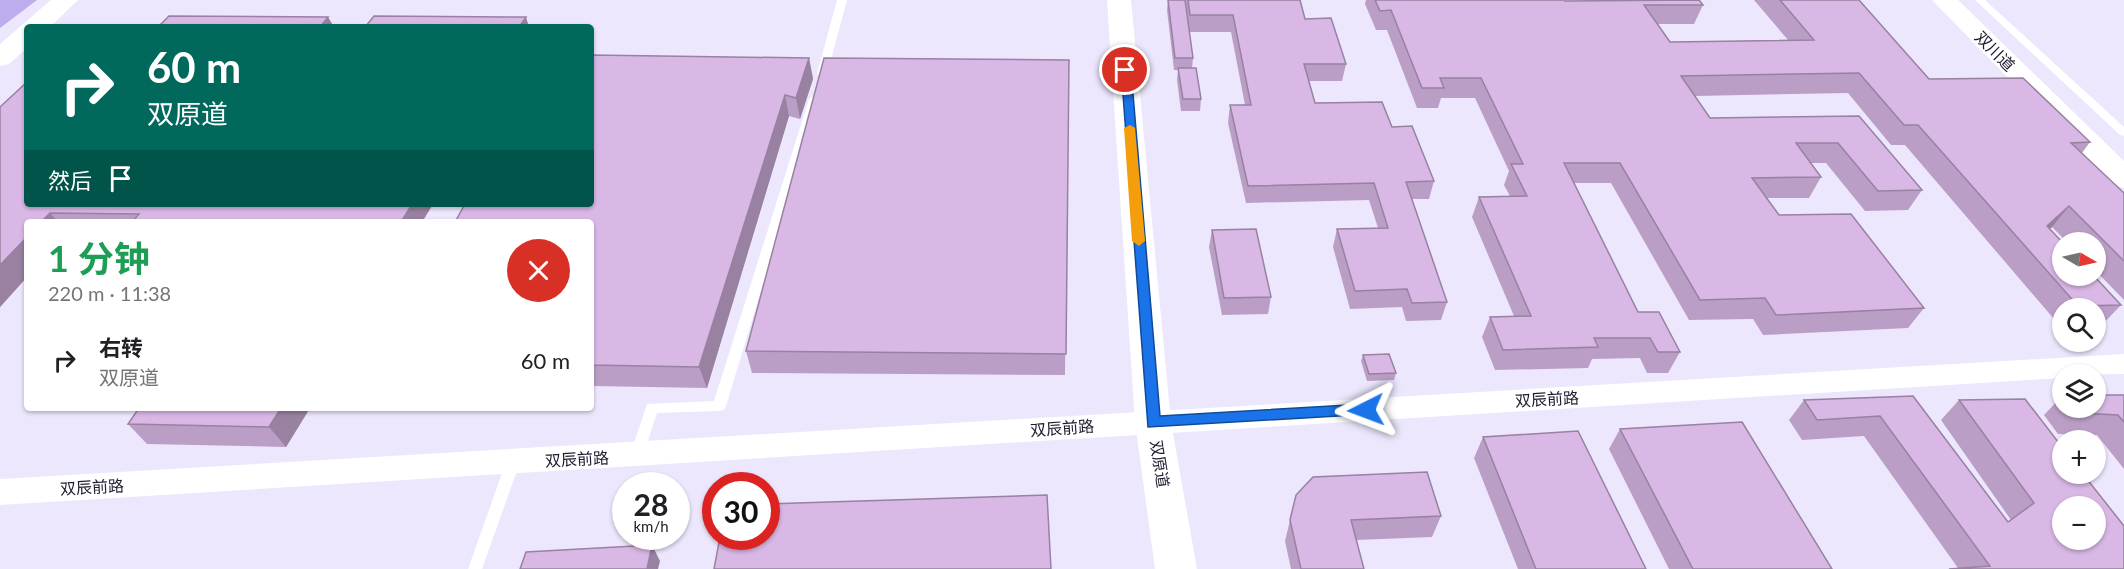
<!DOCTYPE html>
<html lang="zh">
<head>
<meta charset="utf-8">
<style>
  :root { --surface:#fff; --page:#f2f2f2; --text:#202124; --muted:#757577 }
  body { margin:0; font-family:Lato,"Noto Sans SC",sans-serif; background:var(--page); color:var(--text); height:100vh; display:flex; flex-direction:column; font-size:22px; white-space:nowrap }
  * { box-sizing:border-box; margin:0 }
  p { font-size:20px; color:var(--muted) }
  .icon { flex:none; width:33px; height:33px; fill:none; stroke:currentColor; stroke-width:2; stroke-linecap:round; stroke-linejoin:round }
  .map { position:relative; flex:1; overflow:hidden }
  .details { position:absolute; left:24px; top:219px; width:570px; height:192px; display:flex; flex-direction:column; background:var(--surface); border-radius:6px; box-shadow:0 2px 4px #0004 }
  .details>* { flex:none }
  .top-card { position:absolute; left:24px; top:24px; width:570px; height:183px; border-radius:6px; box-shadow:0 2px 4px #0004; background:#00695c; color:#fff; overflow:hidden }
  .needle { width:39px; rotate:99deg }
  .tools { position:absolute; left:2052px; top:232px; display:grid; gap:12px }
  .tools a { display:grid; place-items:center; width:54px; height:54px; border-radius:50%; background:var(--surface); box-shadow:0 2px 4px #0004; font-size:30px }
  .speed { position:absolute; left:612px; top:472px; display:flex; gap:12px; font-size:30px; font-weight:700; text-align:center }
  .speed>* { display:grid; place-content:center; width:78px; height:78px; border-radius:50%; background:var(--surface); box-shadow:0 2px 4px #0004; line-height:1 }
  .speed small { font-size:15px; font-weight:400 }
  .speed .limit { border:9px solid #d22; background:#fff; color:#111 }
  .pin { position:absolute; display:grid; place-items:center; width:51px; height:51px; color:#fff; margin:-26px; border:3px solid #fff; border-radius:50%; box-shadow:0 2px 6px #0007 }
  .me { position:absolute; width:66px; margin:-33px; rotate:267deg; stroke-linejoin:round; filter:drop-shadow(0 0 4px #0008) }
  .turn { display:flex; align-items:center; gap:21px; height:126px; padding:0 24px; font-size:27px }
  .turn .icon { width:78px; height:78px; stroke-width:2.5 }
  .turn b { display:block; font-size:42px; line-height:51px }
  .then { display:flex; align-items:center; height:57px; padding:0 24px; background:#0003; gap:12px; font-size:22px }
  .round { display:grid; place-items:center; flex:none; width:63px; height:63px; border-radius:32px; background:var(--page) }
  .head { display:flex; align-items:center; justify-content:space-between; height:102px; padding:0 24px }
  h1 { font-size:36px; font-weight:700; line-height:45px; color:#1e9e55 }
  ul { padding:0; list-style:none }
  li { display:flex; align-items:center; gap:18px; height:78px; padding:0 24px }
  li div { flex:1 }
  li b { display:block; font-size:22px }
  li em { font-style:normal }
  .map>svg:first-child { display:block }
</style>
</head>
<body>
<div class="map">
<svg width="2124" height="569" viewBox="0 0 2124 569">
  <rect width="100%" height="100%" fill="#ece7fd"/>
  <!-- green -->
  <path fill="#beadee" d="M0,0H37L0,28Z"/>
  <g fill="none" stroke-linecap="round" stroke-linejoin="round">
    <!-- lane -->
    <path fill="#fff" fill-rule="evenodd" d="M837,0H847L827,74L822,77L817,74Z
      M1975,0H1985L2124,127V136L2120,135Z
      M814,96L819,99L726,406L724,410L719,411L657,413L642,459L637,461L632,459L630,455L647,404L714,401L809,99Z
      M513,456L518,458L520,462L482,569H468L506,462L508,458Z"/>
    <!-- street -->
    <path fill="#fff" fill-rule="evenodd" d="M2124,354V374L2062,375V378L0,505V479Z"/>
    <!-- secondary -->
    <path fill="#fff" fill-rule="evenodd" d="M51,0H78L50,27H27V48L9,64L0,66V44Z
      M1107,0H1131L1171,422L1197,569H1155L1135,422Z
      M1932,0H1958L2124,161V188L2113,185Z"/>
  </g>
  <!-- wall -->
  <path fill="#bb9ec6" d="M1168,0H1300L1305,19L1346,64L1342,81H1309L1315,103L1392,127L1434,181L1429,199H1412L1447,302L1441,320L1406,321L1402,307L1350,309L1333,247L1337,229L1378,228L1369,200L1246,203L1228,123L1230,105H1245L1231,32H1189L1193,58L1192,68L1201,99L1200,111H1181L1177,80L1178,70H1174L1167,10Z
    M1366,0H1564L1565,1L1699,0L1703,5L1694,24H1658L1670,42L1788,40L1754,0H1859L1929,79L2090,142L2082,153L2124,193V300L2096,271V243H2068L2052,227L2050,229L2121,305L2102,325H2096V309H2062V326H2060L1905,145H1891L1848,93L1695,96L1710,118L1859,116L1922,190L1908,210L1865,211L1826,163H1811L1821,177L1809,198H1767L1779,215L1924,308L1908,328L1763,335L1753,319L1689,320L1611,183H1574L1638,312L1680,352L1668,373H1647L1640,358L1592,359L1588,368L1495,370L1482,337L1490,317L1514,316L1472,217L1479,197L1510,196L1504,185L1509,171L1475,98H1441L1438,108H1417L1387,30H1376L1365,4Z
    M809,58L813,79L800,119L789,116L707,388L591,386V222Z
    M1069,60L1065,375L752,373L746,351Z
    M0,107L27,204H433L422,222H27V277L0,307Z
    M1212,230L1271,297L1268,314L1222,315L1209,247Z
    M1363,355L1396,373L1394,380L1367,381L1361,361Z
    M2124,395V469L2097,435L2058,434L2044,415L2062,396V408H2096Z
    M1913,396L2008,522L2011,520L1941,420L1959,400L2124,569L1958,568L1864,436L1802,440L1789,420L1804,400Z
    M139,408H310L286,447L147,444L128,424Z
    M1620,429L1832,569H1669L1609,449Z
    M1483,437L1646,569H1518L1474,458Z
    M1291,516H1441L1432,537L1356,540L1364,569H1291L1285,541Z"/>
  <!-- shaded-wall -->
  <path fill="#9881a1" d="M328,17L334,27H320Z
    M526,17L529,27H519Z
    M809,58L813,79L800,119L796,98Z
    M785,95L789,116L707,388L699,367Z
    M409,204H433L422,222H401Z
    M2069,206L2052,227L2031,247L2047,226Z
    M50,213L58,222H41Z
    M27,237V277L0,307V265Z
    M281,408H310L286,447L269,427Z
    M652,545L660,561L658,569H647Z"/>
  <!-- building -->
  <path fill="#d9b8e6" stroke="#9881a1" stroke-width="1.5" fill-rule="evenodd" d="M1168,0H1185L1193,58H1175Z
    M1188,0H1300L1305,19L1331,18L1346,64H1304L1315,103L1382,102L1392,127L1412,126L1434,181L1406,182L1447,302L1412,303L1407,289L1355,291L1337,229L1388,228L1374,183L1248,186L1230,105H1251L1233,15H1190Z
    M1375,0H1564L1565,1L1699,0L1703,5H1644L1670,42L1814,40L1780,0H1859L1929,79L2023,78L2090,142L2071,143L2124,193V261L2069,206L2047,226L2063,243L2062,276H2094L2121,305L2078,306L1918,125H1904L1859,73L1681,76L1710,118L1859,116L1922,190L1878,191L1838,143H1796L1821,177L1752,178L1779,215L1851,214L1924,308L1776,315L1765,298L1700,300L1620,163H1564L1638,312H1659L1680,352H1658L1650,338H1594L1598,347L1503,350L1490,317L1531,316L1479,197L1527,196L1511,164H1523L1481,78H1440L1444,88H1422L1391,10L1380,11Z
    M169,16L328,17L320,27H158Z
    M374,16L526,17L519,27H365Z
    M591,55L809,58L796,98L785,95L699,367L591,365V222H455L465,204H591Z
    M824,58L1069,60L1066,354L746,351Z
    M1178,68H1196L1201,99H1183Z
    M27,82V204H409L408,206H411L401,222H132L139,214L50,213L41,222H27V237L0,265V107Z
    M1256,229L1271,297L1224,298L1212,230Z
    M1389,354L1396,373L1369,374L1363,355Z
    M2096,395H2124V422L2118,415L2079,413L2075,408H2096Z
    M1913,396L2008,522L2034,503L1959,400L2025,399L2062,447V474H2083L2124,526V569H1949L1990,566L1880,416L1817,420L1804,400ZM2062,507H2096V540H2062Z
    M139,408H281L269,427L128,424Z
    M1742,422L1832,569H1693L1620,429Z
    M1578,431L1646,569H1536L1483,437Z
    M1427,472L1441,516L1351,520L1364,569H1301L1290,520L1296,495L1313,477Z
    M1047,495L1051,569H714L720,537H766V504Z
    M652,545L647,569H520L526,552Z"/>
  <!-- route -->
  <path fill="#1a73e8" stroke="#114b97" stroke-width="1.5" d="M1121,68L1131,70L1160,416L1366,404L1372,405L1374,410L1372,414L1148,427Z"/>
  <!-- slow -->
  <path fill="#f59e0b" d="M1130,125L1135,128L1145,241L1139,246L1132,241L1124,128Z"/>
  <g text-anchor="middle" stroke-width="5" stroke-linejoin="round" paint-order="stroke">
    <!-- street labels -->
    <g font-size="16" fill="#211c2f" stroke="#fff">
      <text transform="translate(1995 51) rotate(45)" y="6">双川道</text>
      <text transform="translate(1547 399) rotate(-3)" y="6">双辰前路</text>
      <text transform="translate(1062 428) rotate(-4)" y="6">双辰前路</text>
      <text transform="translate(577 459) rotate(-3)" y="6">双辰前路</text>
      <text transform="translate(1160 464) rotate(81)" y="6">双原道</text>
      <text transform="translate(92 487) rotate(-3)" y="6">双辰前路</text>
    </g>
  </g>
</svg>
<div class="tools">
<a><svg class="needle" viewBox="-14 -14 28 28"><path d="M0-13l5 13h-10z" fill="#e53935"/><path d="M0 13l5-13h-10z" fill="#757577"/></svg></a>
<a><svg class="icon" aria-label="search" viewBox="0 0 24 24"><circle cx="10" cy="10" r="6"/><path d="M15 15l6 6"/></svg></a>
<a><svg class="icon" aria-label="layers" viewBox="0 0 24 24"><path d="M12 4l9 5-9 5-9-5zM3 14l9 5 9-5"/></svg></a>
<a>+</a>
<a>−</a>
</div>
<div class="speed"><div>28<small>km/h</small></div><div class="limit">30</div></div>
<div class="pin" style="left:1125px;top:70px;background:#d93025"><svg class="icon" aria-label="arrive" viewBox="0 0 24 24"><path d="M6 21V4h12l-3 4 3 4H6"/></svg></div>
<svg class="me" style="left:1366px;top:410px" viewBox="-20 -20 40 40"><path d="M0-17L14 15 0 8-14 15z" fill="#1a73e8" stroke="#fff" stroke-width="4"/></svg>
<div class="top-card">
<div class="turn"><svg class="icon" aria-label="right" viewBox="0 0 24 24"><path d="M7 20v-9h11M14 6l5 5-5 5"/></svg><div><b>60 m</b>双原道</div></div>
<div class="then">然后<svg class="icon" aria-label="arrive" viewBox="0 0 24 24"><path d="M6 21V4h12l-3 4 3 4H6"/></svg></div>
</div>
<section class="details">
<div class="head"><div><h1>1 分钟</h1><p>220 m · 11:38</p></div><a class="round" style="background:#d93025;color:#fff"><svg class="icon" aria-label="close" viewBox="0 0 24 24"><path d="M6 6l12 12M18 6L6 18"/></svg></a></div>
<ul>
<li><svg class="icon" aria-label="right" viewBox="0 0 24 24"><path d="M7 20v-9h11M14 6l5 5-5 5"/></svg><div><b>右转</b><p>双原道</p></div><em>60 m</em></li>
</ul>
</section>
</div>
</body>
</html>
